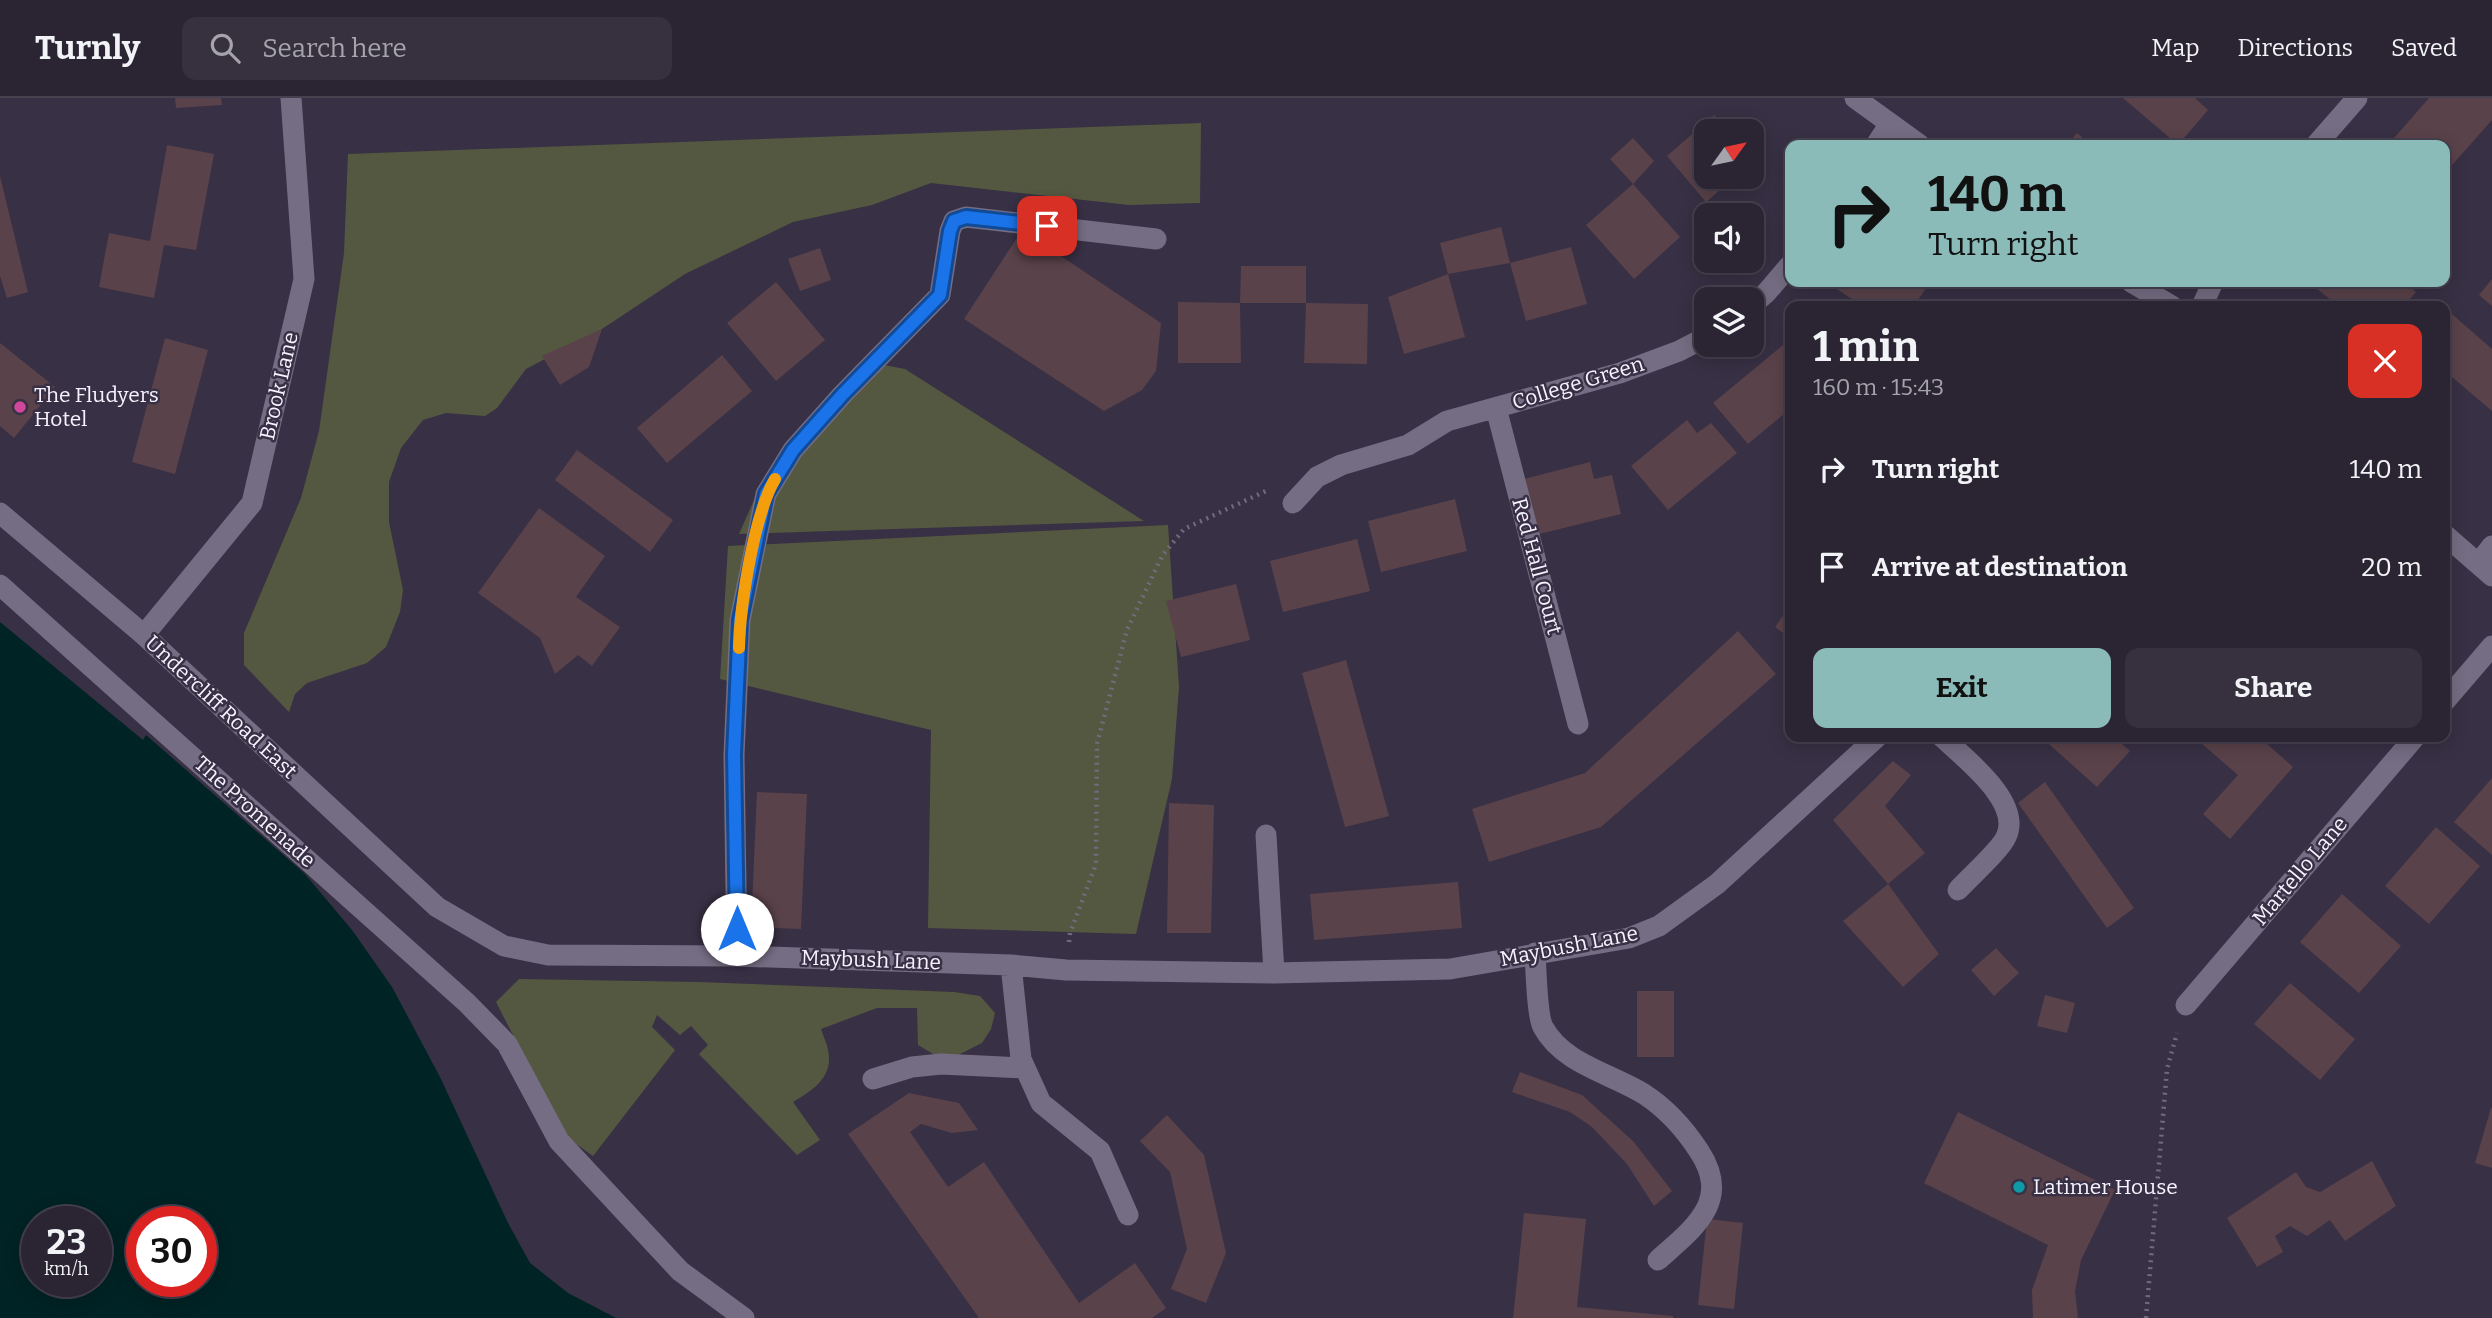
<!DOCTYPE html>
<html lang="en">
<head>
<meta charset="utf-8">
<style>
  :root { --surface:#2a2433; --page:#36303f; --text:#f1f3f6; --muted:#a5a4ac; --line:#46414e; --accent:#8bbbb9 }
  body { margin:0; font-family:Bitter,serif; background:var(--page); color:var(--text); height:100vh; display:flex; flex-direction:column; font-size:26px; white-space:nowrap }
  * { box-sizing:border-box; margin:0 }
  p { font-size:23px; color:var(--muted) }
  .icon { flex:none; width:38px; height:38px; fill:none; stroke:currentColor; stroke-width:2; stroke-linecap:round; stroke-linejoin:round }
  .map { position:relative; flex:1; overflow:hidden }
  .panel { position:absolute; left:1785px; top:203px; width:665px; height:441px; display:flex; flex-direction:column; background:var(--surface); border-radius:14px; box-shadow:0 4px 18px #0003,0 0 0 2px var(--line) }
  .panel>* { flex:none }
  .hud { position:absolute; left:1785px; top:42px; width:665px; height:147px; border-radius:14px; box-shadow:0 4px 18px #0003,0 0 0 2px var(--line); background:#8bbbb9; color:#111; overflow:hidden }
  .needle { width:46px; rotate:57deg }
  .fabs { position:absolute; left:1694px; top:21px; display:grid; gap:14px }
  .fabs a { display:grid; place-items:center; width:70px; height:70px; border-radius:14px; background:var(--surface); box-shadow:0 4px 18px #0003,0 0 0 2px var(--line); font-size:35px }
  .speed { position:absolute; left:21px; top:1108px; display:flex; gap:14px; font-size:35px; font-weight:700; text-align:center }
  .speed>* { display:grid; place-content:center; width:91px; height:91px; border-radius:50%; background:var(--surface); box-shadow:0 4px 18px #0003,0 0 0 2px var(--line); line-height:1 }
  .speed small { font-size:18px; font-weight:400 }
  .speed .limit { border:10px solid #d22; background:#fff; color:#111 }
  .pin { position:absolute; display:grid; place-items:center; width:60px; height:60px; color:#fff; margin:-30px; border-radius:14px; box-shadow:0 4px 10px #0006 }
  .me { position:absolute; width:77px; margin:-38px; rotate:0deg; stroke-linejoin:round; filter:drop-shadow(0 0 5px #0008) }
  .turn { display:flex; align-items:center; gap:24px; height:147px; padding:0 28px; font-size:32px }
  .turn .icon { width:91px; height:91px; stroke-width:2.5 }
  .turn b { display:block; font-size:49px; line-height:60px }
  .round { display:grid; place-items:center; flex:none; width:74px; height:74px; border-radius:14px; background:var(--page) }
  .overview { display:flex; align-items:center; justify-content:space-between; height:119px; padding:0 28px }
  h1 { font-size:42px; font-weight:700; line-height:52px }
  .button { display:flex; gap:14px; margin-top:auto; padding:14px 28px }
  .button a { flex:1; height:80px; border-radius:14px; background:var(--accent); color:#111; font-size:28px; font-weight:700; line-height:80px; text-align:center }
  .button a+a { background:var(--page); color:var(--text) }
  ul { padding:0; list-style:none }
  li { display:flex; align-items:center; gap:21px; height:98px; padding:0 28px }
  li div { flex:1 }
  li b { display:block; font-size:26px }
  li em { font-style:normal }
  header { display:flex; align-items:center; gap:42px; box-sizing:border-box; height:98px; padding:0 35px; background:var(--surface); border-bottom:2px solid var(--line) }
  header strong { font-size:33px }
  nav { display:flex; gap:38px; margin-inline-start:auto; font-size:24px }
  .search { width:490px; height:63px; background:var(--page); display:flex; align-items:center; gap:18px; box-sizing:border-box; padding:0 24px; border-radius:14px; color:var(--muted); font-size:26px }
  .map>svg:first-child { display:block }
</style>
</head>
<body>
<header>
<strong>Turnly</strong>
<div class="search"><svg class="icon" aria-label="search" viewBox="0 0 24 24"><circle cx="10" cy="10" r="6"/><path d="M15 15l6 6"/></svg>Search here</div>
<nav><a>Map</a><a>Directions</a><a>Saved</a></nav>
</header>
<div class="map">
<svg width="2492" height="1220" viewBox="0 0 2492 1220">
  <rect width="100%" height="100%" fill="#383044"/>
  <!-- green -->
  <path fill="#545840" d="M1201,25L1200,105L1129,107L931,85L872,107L793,124L685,176L602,231L526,271L497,310L485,318L446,315L423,322L401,350L389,384V424L403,492L400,514L386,549L367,565L307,585L295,596L289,614L244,567V535L301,400L319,333L344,155L348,56Z
    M874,265L905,271L1144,423L739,436L754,402Z
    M1168,427L1179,589L1172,681L1136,836L928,830L931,632L720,581L728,448Z
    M519,881L699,884L954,894L980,898L995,915L991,931L982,945L954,959L933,956L918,947L917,910H877L821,931C823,938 827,945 828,952C834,979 813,992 793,1004L820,1042L797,1057L699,956L708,947L691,928L680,937L657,917L652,929L675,952L593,1058L565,1038L496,904Z"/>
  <!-- water -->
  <path fill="#002325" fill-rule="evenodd" d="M0,524L143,642L146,637L304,775L352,832L392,889L440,979L508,1125L530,1165L568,1195L616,1220H0ZM37,1124H96V1183H37ZM142,1124H201V1183H142Z"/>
  <!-- building -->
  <path fill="#5a424a" d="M175,0H221L222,7L176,10Z
    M2123,0H2195L2208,12L2178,47Z
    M2429,0H2492V22L2445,75V47H2388Z
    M1714,17L1728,33H1706V79H1735L1706,104L1667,58Z
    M2077,35L2091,47H2067Z
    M1633,40L1654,63L1633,86L1610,61Z
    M167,47L214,56L196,152L164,147L154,200L99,189L109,135L150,143Z
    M0,78L28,194L7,200L0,178Z
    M1633,86L1680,139L1634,181L1586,127Z
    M1501,129L1510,165L1448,176L1440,145Z
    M1022,132L1161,225L1156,273L1142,292L1104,313L964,221Z
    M1571,149L1587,206L1526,223L1510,165Z
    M820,150L831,182L800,193L788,161Z
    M1241,168H1306V205H1240Z
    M1448,176L1465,239L1404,256L1388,199Z
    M2492,181V208L2479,197Z
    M776,184L825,242L776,283L727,225Z
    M1842,184H1916L1926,190L1914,208H1862L1837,191Z
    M2309,184H2404L2416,194L2404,208H2338Z
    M1178,204L1240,205L1241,265H1178Z
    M1306,205L1368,206L1367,266L1304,265Z
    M2445,210L2492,251V313L2445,273Z
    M602,231L589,269L560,287L542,258Z
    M165,240L208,252L175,376L132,364Z
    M0,245L55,289L14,340L0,328Z
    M1783,247L1790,256V311L1748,346L1713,305Z
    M722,257L752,293L667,365L637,330Z
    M1687,322L1697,335L1711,325L1737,355L1668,412L1631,368Z
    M577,352L673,422L650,454L555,382Z
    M1590,364L1594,381L1612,377L1621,416L1535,437L1520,382Z
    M1455,401L1467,453L1381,474L1368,423Z
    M539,410L605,458L576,499L620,529L592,568L578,557L555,576L540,540L478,495Z
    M1357,441L1370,493L1283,514L1270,463Z
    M1236,486L1250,542L1181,559L1166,503Z
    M1790,508V540L1775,529Z
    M1738,533L1776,576L1601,729L1489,764L1472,711L1585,675Z
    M1346,562L1389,718L1345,729L1302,575Z
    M2041,639H2114L2130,653L2097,689Z
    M2194,639H2259L2293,669L2230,741L2203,716L2238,677Z
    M1893,663L1911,677L1885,708L1925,755L1888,786L1833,722Z
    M2492,680V757L2454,724Z
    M2045,684L2134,810L2107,830L2018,705Z
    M757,694L807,696L801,831L751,829Z
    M1169,705L1214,707L1211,835H1167Z
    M2436,729L2480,768L2429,826L2385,788Z
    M1458,784L1462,830L1314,842L1310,796Z
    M1888,786L1939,856L1903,889L1843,823Z
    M2342,796L2401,848L2359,895L2300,844Z
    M1996,850L2019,875L1994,898L1971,872Z
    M2290,885L2355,941L2320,982L2254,926Z
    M1637,893H1674V959H1637Z
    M2045,897L2075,905L2067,935L2037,928Z
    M1520,974L1582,997L1633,1043L1672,1093L1654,1108L1627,1066L1592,1029L1570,1014L1512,994Z
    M909,995L959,1005L978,1032L952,1035L921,1026L910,1034L948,1089L984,1064L1079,1205L1135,1165L1166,1210L1152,1220H979L848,1036Z
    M2491,1010H2492V1070L2475,1065Z
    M1958,1014L2115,1092L2081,1162L2075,1193L2078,1220H2033L2032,1192L2048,1147L1924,1085Z
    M1167,1017L1204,1057L1226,1155L1206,1205L1171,1191L1187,1151L1170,1074L1140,1043Z
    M2372,1063L2396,1108L2345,1143L2330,1122L2307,1138L2290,1128L2275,1138L2283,1154L2257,1169L2227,1120L2296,1074L2306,1089L2320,1094Z
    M1524,1115L1586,1121L1577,1209L1673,1218V1220H1513Z
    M1707,1121L1743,1125L1734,1211L1698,1207Z"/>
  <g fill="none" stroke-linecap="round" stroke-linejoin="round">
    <!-- path -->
    <path stroke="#726b7d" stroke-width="4.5" stroke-dasharray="2 5" stroke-linecap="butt" d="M1069,844L1070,835L1096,766L1097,646L1127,532L1162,458L1184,431L1266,393
      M2146,1220L2167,971L2177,935"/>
    <!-- minor -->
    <path stroke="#756d83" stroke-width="21" d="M1855,0L1920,47
      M1876,47L1889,27
      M2316,47L2357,0
      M2131,184L2172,208
      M1752,207L1766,195L1790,167
      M2202,208L2213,184
      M1496,310L1578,626
      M1293,405L1317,379L1341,367L1408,347L1447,323L1620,275L1679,253L1706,239
      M0,415L144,537L437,809L504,848L548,857L737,858L1011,867L1066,872L1274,875L1450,871L1629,840L1659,828L1717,786L1877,639
      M2445,437L2492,478
      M2478,466L2492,448
      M0,487L467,905L507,946L559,1043L680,1173L744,1220
      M144,537L252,405L304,181L291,0
      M2445,603L2492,548
      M1942,639C1964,660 2023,704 2006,739C2001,751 1969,780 1958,792
      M1266,737L1274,875
      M1535,855C1536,871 1537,918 1543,929C1563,966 1610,975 1644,996C1667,1011 1684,1030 1699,1053C1732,1103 1694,1130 1658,1162
      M737,858L734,657L740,522L766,396L793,352L843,296L940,197L950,133L954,123L966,119L1156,141
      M1011,867L1021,961L1041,1005L1100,1053L1128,1117
      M2186,907L2415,639
      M873,981L912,969L941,966L1025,970"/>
  </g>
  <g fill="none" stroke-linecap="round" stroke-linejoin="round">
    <!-- route casing -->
    <g stroke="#114b97" stroke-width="18">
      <path id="route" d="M737,831L734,657L740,522L766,396L793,352L843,296L940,197L950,133L954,123L966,119L1047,128"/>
    </g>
    <!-- route -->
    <use href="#route" stroke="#1a73e8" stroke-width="12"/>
    <!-- slow -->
    <path stroke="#f59e0b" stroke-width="12" d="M739,550C740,508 754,417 775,381"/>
  </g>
  <!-- markers -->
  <circle fill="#d1479c" stroke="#383044" stroke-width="2.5" cx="20" cy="309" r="7"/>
  <circle fill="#0f9aa8" stroke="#383044" stroke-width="2.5" cx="2019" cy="1089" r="7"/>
  <g text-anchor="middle" stroke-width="5" stroke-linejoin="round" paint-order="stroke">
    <!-- street labels -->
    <g font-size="21" fill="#f7f2ff" stroke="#383044">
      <text transform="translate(1578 285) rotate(-17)" y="7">College Green</text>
      <text transform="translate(279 288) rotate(-77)" y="7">Brook Lane</text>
      <text transform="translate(1537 468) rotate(75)" y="7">Red Hall Court</text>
      <text transform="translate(221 609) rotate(43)" y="7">Undercliff Road East</text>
      <text transform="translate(255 714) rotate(42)" y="7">The Promenade</text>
      <text transform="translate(2300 773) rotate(-50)" y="7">Martello Lane</text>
      <text transform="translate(1569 848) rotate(-11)" y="7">Maybush Lane</text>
      <text transform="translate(871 862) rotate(2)" y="7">Maybush Lane</text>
    </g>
    <!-- poi labels -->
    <g font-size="21" fill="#f7f2ff" stroke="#383044" text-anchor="start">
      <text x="34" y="304">The Fludyers<tspan x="34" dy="24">Hotel</tspan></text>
      <text x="2033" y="1096">Latimer House</text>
    </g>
  </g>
</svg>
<div class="fabs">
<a><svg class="needle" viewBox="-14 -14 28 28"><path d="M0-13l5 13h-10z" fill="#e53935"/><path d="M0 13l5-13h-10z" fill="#a5a4ac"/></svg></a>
<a><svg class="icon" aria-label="sound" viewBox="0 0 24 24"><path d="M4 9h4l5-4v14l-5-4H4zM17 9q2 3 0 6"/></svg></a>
<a><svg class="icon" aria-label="layers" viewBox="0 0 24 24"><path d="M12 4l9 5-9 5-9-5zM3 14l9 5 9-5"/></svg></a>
</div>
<div class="speed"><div>23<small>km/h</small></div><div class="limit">30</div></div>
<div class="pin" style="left:1047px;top:128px;background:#d93025"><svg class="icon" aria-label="arrive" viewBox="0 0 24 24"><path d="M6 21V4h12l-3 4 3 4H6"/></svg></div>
<svg class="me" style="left:737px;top:831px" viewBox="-20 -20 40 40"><circle r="19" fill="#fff"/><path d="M0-13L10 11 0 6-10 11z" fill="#1a73e8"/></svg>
<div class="hud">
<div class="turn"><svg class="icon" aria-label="right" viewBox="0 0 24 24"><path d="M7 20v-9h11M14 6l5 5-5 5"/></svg><div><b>140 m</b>Turn right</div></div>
</div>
<section class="panel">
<div class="overview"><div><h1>1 min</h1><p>160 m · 15:43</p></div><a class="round" style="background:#d93025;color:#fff"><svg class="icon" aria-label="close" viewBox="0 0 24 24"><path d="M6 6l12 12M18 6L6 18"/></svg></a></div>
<ul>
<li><svg class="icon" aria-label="right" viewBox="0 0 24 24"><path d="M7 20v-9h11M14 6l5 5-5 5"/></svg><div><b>Turn right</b></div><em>140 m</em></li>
<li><svg class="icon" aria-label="arrive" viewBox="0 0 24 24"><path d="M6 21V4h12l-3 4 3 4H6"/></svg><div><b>Arrive at destination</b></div><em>20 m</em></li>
</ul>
<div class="button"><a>Exit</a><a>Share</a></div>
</section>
</div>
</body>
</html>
